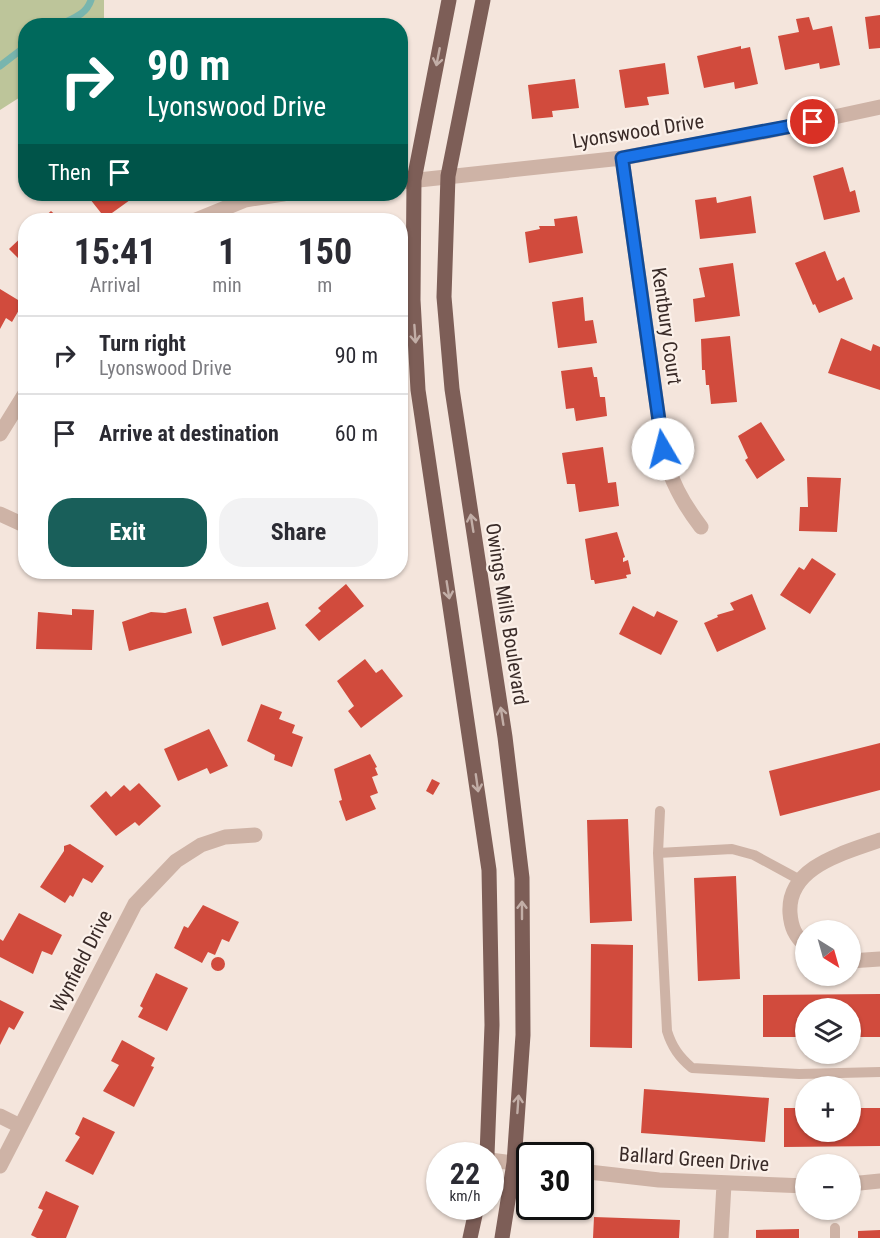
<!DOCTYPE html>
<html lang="en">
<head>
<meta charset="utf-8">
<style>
  :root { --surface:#fff; --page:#f2f2f3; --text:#2b2b33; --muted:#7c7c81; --line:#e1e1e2; --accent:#195f5a }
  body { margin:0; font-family:"Roboto Condensed",sans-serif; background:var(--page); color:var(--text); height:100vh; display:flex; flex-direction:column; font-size:22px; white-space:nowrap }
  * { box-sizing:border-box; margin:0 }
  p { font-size:20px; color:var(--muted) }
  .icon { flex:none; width:33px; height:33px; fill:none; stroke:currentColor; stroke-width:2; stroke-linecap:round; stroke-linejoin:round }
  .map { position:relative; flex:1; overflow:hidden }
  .details { position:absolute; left:18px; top:213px; width:390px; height:366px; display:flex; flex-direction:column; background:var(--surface); border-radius:24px; box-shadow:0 2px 4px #0004 }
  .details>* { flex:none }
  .top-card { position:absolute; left:18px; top:18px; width:390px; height:183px; border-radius:24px; box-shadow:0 2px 4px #0004; background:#00695c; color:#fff; overflow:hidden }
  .needle { width:39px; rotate:143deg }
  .tools { position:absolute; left:795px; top:920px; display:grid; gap:12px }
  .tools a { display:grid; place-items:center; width:66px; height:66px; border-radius:50%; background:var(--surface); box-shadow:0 2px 4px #0004; font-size:30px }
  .speed { position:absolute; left:426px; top:1142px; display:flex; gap:12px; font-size:30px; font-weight:700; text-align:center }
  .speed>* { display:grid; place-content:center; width:78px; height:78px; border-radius:50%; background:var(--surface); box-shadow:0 2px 4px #0004; line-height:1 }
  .speed small { font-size:15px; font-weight:400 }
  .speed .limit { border:3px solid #111; border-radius:9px; background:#fff; color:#111 }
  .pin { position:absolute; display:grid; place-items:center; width:51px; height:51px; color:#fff; margin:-26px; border:3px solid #fff; border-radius:50%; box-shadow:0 2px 6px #0007 }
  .me { position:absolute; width:66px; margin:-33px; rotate:352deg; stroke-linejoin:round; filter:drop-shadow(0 0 4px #0008) }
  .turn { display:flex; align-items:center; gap:21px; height:126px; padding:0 30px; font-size:27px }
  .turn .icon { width:78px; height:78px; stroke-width:2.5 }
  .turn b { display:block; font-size:42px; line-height:51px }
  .then { display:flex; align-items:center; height:57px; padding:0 30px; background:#0003; gap:12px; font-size:22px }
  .eta { display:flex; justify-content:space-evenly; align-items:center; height:102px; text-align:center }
  .eta b { font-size:36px; font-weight:700; line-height:42px }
  .primary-button { display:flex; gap:12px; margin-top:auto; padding:12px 30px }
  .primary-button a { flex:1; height:69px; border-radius:24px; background:var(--accent); color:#fff; font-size:24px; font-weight:700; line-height:69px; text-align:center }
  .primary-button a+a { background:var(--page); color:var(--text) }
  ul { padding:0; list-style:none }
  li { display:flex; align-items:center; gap:18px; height:78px; padding:0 30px; border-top:2px solid var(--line) }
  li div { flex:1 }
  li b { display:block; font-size:22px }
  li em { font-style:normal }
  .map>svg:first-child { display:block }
</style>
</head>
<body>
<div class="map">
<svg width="880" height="1238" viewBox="0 0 880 1238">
  <rect width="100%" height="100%" fill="#f4e5dc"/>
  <!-- green -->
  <path fill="#bdc59a" d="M0,0H104V25L26,26L25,94L0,110Z"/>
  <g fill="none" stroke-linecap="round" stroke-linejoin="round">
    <!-- stream -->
    <path stroke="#78b5ae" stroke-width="7" d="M57,26C70,19 86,16 91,0
      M0,66L26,46"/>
  </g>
  <!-- building -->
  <path fill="#d14b3d" d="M880,15V48L869,49L865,17Z
    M809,17L813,30L832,26L840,65L820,69L819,63L785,70L778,36L799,32L796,19Z
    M741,46V49L750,47L758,84L735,89L734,82L704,88L697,56Z
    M665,63L669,94L647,97L649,105L625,108L619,70Z
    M575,79L579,108L552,111L553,117L532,119L528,85Z
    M843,167L850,192L855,190L860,212L824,220L813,176Z
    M86,194H136L137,195L105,218Z
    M751,196L756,233L700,239L695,200L716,197L717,203Z
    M51,211L61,220H41Z
    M577,216L583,253L529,263L525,232L540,229L539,226H555L554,219Z
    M26,233V266L9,249Z
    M825,251L837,281L844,277L853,299L819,313L815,304L813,305L795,263Z
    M733,263L740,316L695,322L693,299L705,297L699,268Z
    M0,289L23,303L12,322L6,318L0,329Z
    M583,297L585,321L593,320L597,343L558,348L552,302Z
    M730,336L737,402L711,404L709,385H706L705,370H702L701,339Z
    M841,338L871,351L873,344L880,347V390L828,373Z
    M592,367L594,377H597L600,397H605L607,416L576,421L574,408L566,409L561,371Z
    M761,422L785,460L757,479L745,460L748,458L738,436Z
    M603,447L608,483L616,482L619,506L579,512L575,484H567L562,453Z
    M807,477L841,478L837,532L799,531L800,507H808Z
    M617,532L625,557L623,558V562L628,560L631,574L626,575L627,578L595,584L594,580H591L585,539Z
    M812,558L836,574L810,614L780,595L799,567L804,570Z
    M346,584L364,606L319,641L305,625L321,611L318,608Z
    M752,594L766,629L717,652L704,623L718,617L717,615L734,610L730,603Z
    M268,602L276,629L222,646L213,617Z
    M633,606L654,617L657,611L678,621L661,655L619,634Z
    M186,608L192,633L129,651L122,622L151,612L165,613Z
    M72,609L94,610L92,650L36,649L38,612L72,615Z
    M365,659L376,673L382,669L403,696L361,728L348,711L354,706L337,681Z
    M261,704L282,712L279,719L295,725L292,733L303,737L292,767L274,760L275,755L247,741Z
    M209,729L228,766L210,774L207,768L178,781L164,749Z
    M880,743V790L780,816L769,771Z
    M370,754L377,767L375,768L378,775L372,777L378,793L370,796L376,809L346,821L339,801L342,800L334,769Z
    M432,779L440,783L433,795L426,791Z
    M139,783L161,806L139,826L135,822L116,836L90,806L106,791L111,797L124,785L130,791Z
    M628,819L632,921L590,923L587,820Z
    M70,844L104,866L92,883L83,878L73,897L70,895L65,903L40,887L64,851V846Z
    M736,876L740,979L698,981L694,878Z
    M203,905L239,922L229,942L222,939L215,955L208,952L202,963L174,948L184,926L188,928Z
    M19,913L62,935L52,955L42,951L33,974L0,957V939L3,941Z
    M591,944L633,945L632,1048L590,1047Z
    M211 964a7 7 0 1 1 14 0a7 7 0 1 1-14 0Z
    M156,973L188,988L167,1031L138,1017L143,1008L140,1006Z
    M880,994V1037H850V1008H806V1037H763V995Z
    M0,1000L24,1012L14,1030L9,1027L0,1045Z
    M122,1040L155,1058L151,1066L154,1067L134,1107L103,1091L119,1065L111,1061Z
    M644,1089L769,1098L765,1142L641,1133Z
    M784,1108H806V1131H850V1108H880V1146L784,1147Z
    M83,1117L115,1132L93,1175L65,1161L80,1137L75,1134Z
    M46,1191L79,1206L66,1238H37L31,1235L43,1210L38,1208Z
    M594,1217L680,1220L679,1238H593Z
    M799,1229V1238H756V1230Z
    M880,1230V1238H858V1231Z"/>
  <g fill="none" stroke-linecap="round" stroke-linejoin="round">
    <!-- service -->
    <path stroke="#ceb3a6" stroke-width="10" d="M660,811L658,853L667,1031C672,1047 679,1057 692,1068L799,1074L880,1072
      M658,853L732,849L754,855L800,880
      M835,1228V1238"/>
    <!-- minor -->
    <path stroke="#ceb3a6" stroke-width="15" d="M622,158L663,449C670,480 682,502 701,527
      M400,182L622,158L769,131L880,107
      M196,220L245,200L283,194
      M0,434L26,392
      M0,514L26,526
      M806,946C795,936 791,927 790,913C787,866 845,853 880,840
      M850,961L880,959
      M0,1116L20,1126
      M490,1160L530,1165
      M0,1166L135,904L176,861L201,845L225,837L255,835
      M580,1171L659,1180L806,1186
      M850,1184L880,1181
      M721,1238L724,1184"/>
    <!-- primary -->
    <path stroke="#7d5e57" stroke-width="15" d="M449,0L414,180L413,300L418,390L489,870L492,1025L487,1155
      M483,0L448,176L444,297L452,389L505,737L522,878L523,1035L514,1163L502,1238
      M470,1238L477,1206"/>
  </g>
  <!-- one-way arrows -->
  <defs><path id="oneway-shaft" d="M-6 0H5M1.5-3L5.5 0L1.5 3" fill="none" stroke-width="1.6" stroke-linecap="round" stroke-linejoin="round" transform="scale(1.5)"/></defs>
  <g stroke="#c2aea7">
    <use href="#oneway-shaft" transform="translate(438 57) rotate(101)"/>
    <use href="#oneway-shaft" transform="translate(415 334) rotate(86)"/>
    <use href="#oneway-shaft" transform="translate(472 523) rotate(-99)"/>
    <use href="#oneway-shaft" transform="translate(448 590) rotate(81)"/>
    <use href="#oneway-shaft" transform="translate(502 716) rotate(-99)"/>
    <use href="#oneway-shaft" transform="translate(477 783) rotate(82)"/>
    <use href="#oneway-shaft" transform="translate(522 910) rotate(-90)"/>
    <use href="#oneway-shaft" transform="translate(518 1104) rotate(-86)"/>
  </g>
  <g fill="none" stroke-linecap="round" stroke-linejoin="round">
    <!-- route casing -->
    <g stroke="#114b97" stroke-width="15">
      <path id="route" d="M663,449L622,158L813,122"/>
    </g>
    <!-- route -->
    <use href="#route" stroke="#1a73e8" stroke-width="10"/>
  </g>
  <g text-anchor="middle" stroke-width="4.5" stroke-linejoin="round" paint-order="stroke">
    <!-- street labels -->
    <g font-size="20" fill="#3a2b28" stroke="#fbf0e9">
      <text transform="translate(638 131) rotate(-9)" y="7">Lyonswood Drive</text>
      <text transform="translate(667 326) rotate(82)" y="7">Kentbury Court</text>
      <text transform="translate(507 614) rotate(81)" y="7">Owings Mills Boulevard</text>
      <text transform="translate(81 961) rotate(-63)" y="7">Wynfield Drive</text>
      <text transform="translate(694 1159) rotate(4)" y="7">Ballard Green Drive</text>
    </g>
  </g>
</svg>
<div class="tools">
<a><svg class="needle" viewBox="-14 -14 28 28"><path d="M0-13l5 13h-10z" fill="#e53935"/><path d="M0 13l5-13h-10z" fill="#7c7c81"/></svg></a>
<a><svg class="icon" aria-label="layers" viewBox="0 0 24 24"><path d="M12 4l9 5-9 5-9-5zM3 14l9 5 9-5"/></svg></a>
<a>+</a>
<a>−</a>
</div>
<div class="speed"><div>22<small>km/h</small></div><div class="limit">30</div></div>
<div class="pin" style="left:813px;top:122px;background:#d93025"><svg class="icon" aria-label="arrive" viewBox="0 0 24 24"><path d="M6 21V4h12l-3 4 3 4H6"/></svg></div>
<svg class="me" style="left:663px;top:449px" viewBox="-20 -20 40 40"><circle r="19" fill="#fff"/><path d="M0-13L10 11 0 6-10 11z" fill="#1a73e8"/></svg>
<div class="top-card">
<div class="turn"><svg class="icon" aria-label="right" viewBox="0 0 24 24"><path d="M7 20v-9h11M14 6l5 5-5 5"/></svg><div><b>90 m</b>Lyonswood Drive</div></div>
<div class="then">Then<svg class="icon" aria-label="arrive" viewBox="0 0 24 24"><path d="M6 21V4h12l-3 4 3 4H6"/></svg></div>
</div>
<section class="details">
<div class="eta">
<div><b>15:41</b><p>Arrival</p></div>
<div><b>1</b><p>min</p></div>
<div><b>150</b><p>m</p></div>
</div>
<ul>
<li><svg class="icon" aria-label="right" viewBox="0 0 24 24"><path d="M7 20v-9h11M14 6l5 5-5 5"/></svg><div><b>Turn right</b><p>Lyonswood Drive</p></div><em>90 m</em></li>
<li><svg class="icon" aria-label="arrive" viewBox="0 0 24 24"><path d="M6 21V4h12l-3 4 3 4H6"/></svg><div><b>Arrive at destination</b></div><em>60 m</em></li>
</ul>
<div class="primary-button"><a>Exit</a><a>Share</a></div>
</section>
</div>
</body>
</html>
